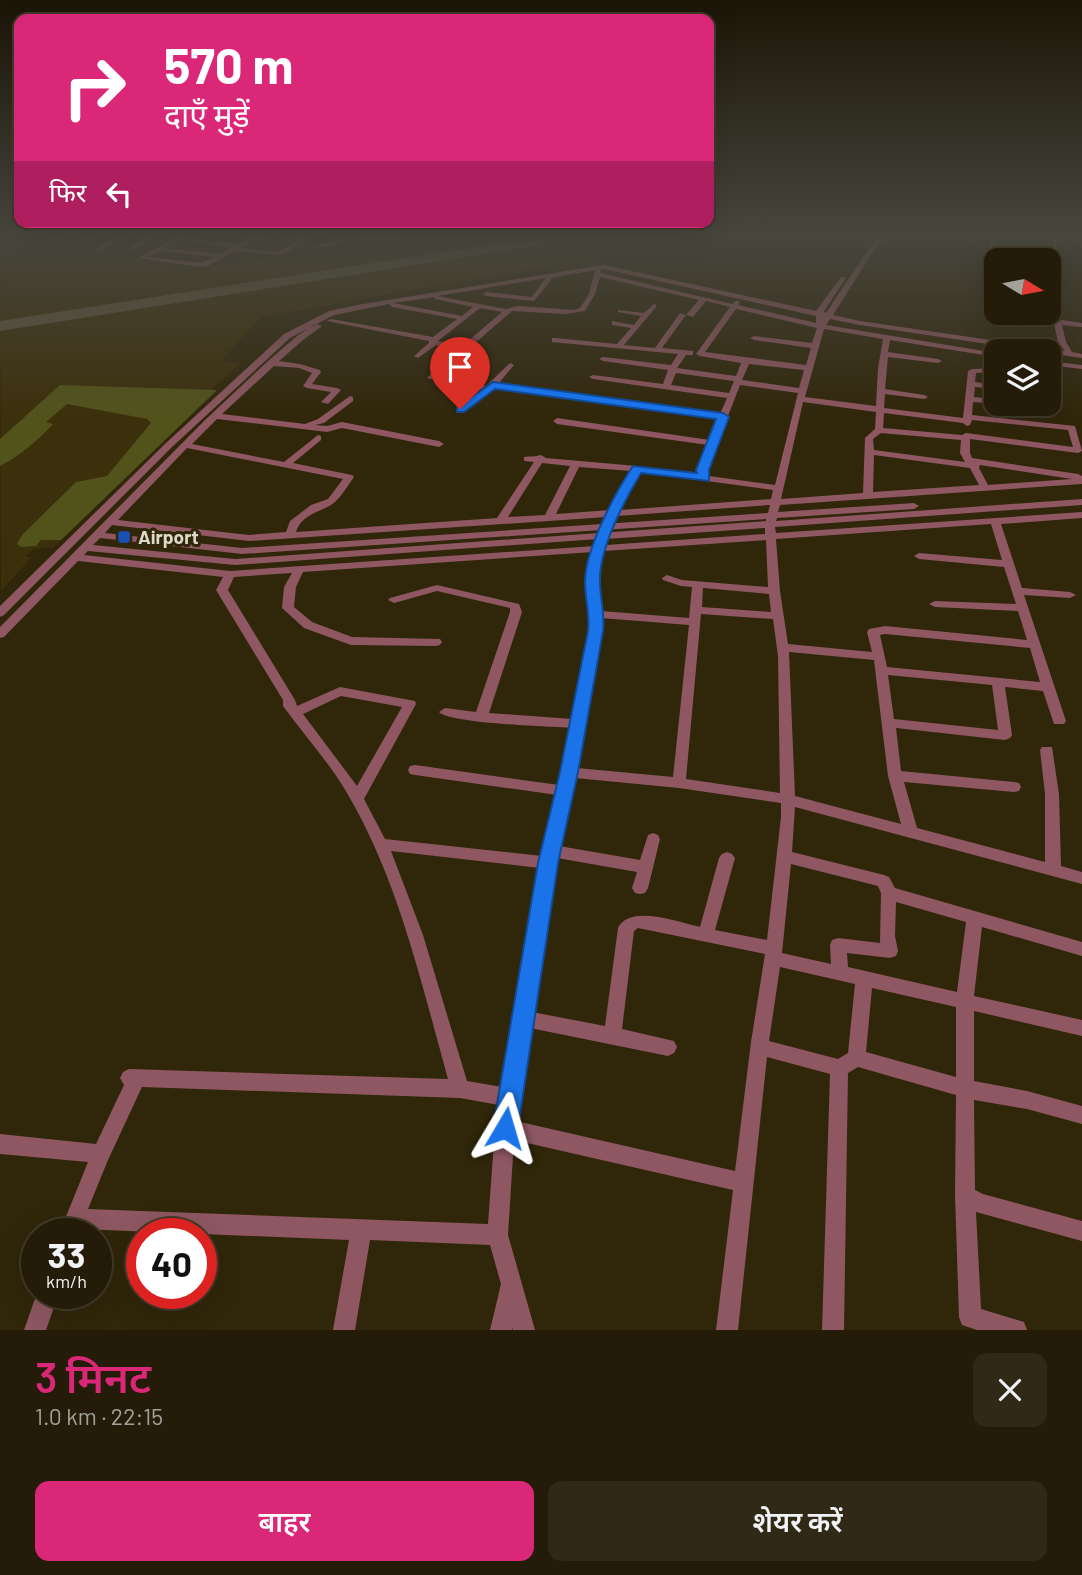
<!DOCTYPE html>
<html lang="hi">
<head>
<meta charset="utf-8">
<style>
  :root { --surface:#241c08; --page:#302916; --text:#f1f3f6; --muted:#a3a19c; --line:#413a29; --accent:#db2777 }
  body { margin:0; font-family:Barlow,"Noto Sans Devanagari",sans-serif; background:var(--page); color:var(--text); height:100vh; display:flex; flex-direction:column; font-size:26px; white-space:nowrap }
  * { box-sizing:border-box; margin:0 }
  p { font-size:23px; color:var(--muted) }
  .icon { flex:none; width:38px; height:38px; fill:none; stroke:currentColor; stroke-width:2; stroke-linecap:round; stroke-linejoin:round }
  .map { position:relative; height:1330px; overflow:hidden }
  .panel { display:flex; flex-direction:column; background:var(--surface); flex:1 }
  .panel>* { flex:none }
  .banner { position:absolute; left:14px; top:14px; width:700px; height:214px; border-radius:14px; box-shadow:0 7px 28px #0002,0 0 0 2px var(--line); background:#db2777; color:#fff; overflow:hidden }
  .needle { width:46px; rotate:100deg }
  .controls { position:absolute; left:984px; top:248px; display:grid; gap:14px }
  .controls a { display:grid; place-items:center; width:77px; height:77px; border-radius:14px; background:var(--surface); box-shadow:0 7px 28px #0002,0 0 0 2px var(--line); font-size:35px }
  .speed { position:absolute; left:21px; top:1218px; display:flex; gap:14px; font-size:35px; font-weight:700; text-align:center }
  .speed>* { display:grid; place-content:center; width:91px; height:91px; border-radius:50%; background:var(--surface); box-shadow:0 7px 28px #0002,0 0 0 2px var(--line); line-height:1 }
  .speed small { font-size:18px; font-weight:400 }
  .speed .limit { border:10px solid #d22; background:#fff; color:#111 }
  .pin { position:absolute; display:grid; place-items:center; width:60px; height:60px; color:#fff; margin:-72px -30px; border-radius:50% 50% 50% 0; rotate:-45deg; box-shadow:0 0 7px #0007 }
  .pin .icon { rotate:45deg }
  .me { position:absolute; width:77px; margin:-38px; rotate:7deg; stroke-linejoin:round; filter:drop-shadow(0 0 5px #0008) }
  .turn { display:flex; align-items:center; gap:24px; height:147px; padding:0 35px; font-size:32px }
  .turn .icon { width:91px; height:91px; stroke-width:2.5 }
  .turn b { display:block; font-size:49px; line-height:60px }
  .then { display:flex; align-items:center; height:66px; padding:0 35px; background:#0003; gap:14px; font-size:26px }
  .round { display:grid; place-items:center; flex:none; width:74px; height:74px; border-radius:14px; background:var(--page) }
  .overview { display:flex; align-items:center; justify-content:space-between; height:119px; padding:0 35px }
  h1 { font-size:42px; font-weight:600; line-height:52px; color:var(--accent) }
  .button { display:flex; gap:14px; margin-top:auto; padding:14px 35px }
  .button a { flex:1; height:80px; border-radius:14px; background:var(--accent); color:#fff; font-size:28px; font-weight:600; line-height:80px; text-align:center }
  .button a+a { background:var(--page); color:var(--text) }
  .map>svg:first-child { display:block }
</style>
</head>
<body>
<div class="map">
<svg width="1082" height="1330" viewBox="0 0 1082 1330">
  <rect width="100%" height="100%" fill="#30260a"/>
  <!-- built -->
  <path fill="#3c2f0b" d="M0,234H39L184,271L437,234H747L579,261L260,317L222,361L241,363L211,390H217L54,547L33,549L25,557H32L1,591Z"/>
  <!-- green -->
  <path fill="#52531b" d="M60,385L217,390L61,540H41L36,546L21,547L17,544L22,535L71,487L76,482L107,476L151,423L147,419L67,404L46,422L53,424C38,440 20,456 0,466V439Z"/>
  <g fill="none" stroke-linecap="round" stroke-linejoin="round">
    <!-- taxiway -->
    <path fill="#5f563e" fill-rule="evenodd" d="M560,234H591L585,238L0,331V321Z"/>
  </g>
  <!-- building -->
  <path fill="#514319" stroke="#8d8164" stroke-width="2" d="M993,234L1056,241L1054,257L1029,255V251L1004,248V252L990,250Z"/>
  <g fill="none" stroke-linecap="round" stroke-linejoin="round">
    <!-- minor -->
    <path fill="#8e5761" fill-rule="evenodd" d="M60,234H68L59,239H55V237Z
      M93,234H101L81,245L76,244Z
      M122,234H130L101,250L96,249Z
      M151,234H158L131,251L126,250Z
      M255,234H262L258,237L280,241L277,243L253,240L240,248L278,252L299,240L284,238V236L305,237L310,234H318L281,255L234,251L210,265L201,267L138,258L178,237L237,244ZM179,241L232,247L220,254L165,248ZM160,251L215,257L201,263L148,257Z
      M336,234H342L340,239L414,234L417,236L414,238L338,243C333,247 319,248 314,245L331,242Z
      M881,234H887L869,258L833,315L860,321L1065,351L1058,342L1054,324L1062,320L1082,323V327L1062,325L1066,342L1072,352L1082,354V358L860,325L830,319L826,325L996,353V357L890,340L888,352L938,359L942,361L938,363L888,357L885,389L924,395L928,397L924,399L885,394L884,408L963,418L968,371L972,369L996,368V372L976,373L975,382L996,385V389L975,387L974,397L996,399L997,404L973,402L972,415L1075,426L1082,451L1078,453L970,439V453L972,458L1078,474L1082,476V484L780,505L778,512L914,503L919,506L914,509L777,518L776,521L1082,499V505L775,527L776,533L1082,512V518L1001,524L1022,588L1070,592L1076,595L1070,598L1024,595L1066,721L1064,724H1054L1043,691L1005,687L1012,735L1010,738L1005,740L896,728L901,771L1014,782L1019,783L1021,787L1019,791L1014,792L904,782L917,828L1045,862V794L1040,750L1042,747H1052L1059,794L1061,866L1082,872V884L795,807L792,852L884,875L889,877L895,888L1082,942V956L982,927L974,996L1082,1020V1036L974,1011V1081L1027,1091L1082,1106V1124L1027,1109L974,1100L975,1190L983,1194L1082,1221V1241L976,1212L981,1309L1024,1322L1027,1330H977L962,1325L959,1317L955,1195L956,1095L858,1067L848,1073L844,1330H822L830,1074L767,1057L738,1330H716L733,1190L514,1140L508,1235L535,1330H513L512,1328V1330H490L501,1284L490,1245L370,1240L355,1330H333L349,1240L81,1229L79,1234H59L88,1162L0,1154V1134L96,1144L124,1085L120,1078L123,1072L129,1069L448,1079C421,982 398,879 347,793C329,762 304,735 283,706V700L216,590L223,577L78,561L4,637L0,638V627L205,420L268,361L297,336L315,324L322,326L303,340L279,361L300,364L320,370L321,372L312,384L337,388L341,390L328,404L321,402L331,392L307,388L303,386L312,373L299,368L274,366L222,414L305,424L318,419L350,396L353,397V401L324,423L315,425L327,426L342,422L439,441L444,444L439,447L342,428L327,432L217,419L192,444L284,462L318,435L321,436V440L293,463L352,475L354,477C348,485 343,494 336,501C326,512 303,511 296,532L497,518L534,462L524,461V457C530,456 535,457 541,455L546,458L637,466L699,474L697,470L708,445L557,424L553,421L557,418L710,440L718,419L495,388L463,411H457V407L481,390L427,378L456,351L436,345L418,358L414,356L429,343V341L327,321L331,319L433,337L457,319L392,307L389,304L334,315L290,338L172,447L4,615L0,617V606L166,443L284,334L329,311L357,305L604,265L816,311L841,277H845L846,278L824,311L826,313L863,257ZM604,269L816,316V323L738,305L740,302L737,300L732,304L601,273L600,270ZM595,270L589,294L580,308L574,310L519,306L506,309L437,296L546,278L532,297L486,292L483,294L486,296L534,301L551,280V278ZM600,277L699,300L686,315L680,313L655,348L624,345L656,307V305L654,304L644,313L618,310V312L641,316L634,325L612,321V325L631,328L617,344L555,338H552V342L678,354L671,365L603,357L599,359L603,361L668,370L663,384L593,375L589,377L593,379L727,398L720,414L499,383L514,365L510,363L486,386L437,377L448,367L468,370V366L453,363L463,354L486,358V354L467,350L512,311L565,314L585,311L595,294ZM435,297V299L473,307L462,316L393,303ZM706,301L730,307L696,354L700,356L741,363L736,376L677,368L686,355H693V351L662,348L686,315L693,317ZM480,308L502,312L461,347L438,341ZM736,309L817,328L812,343L754,336L750,338L754,340L811,348L806,365L705,352ZM824,329L883,339L878,368L876,406L805,397ZM749,364L804,370L799,388L742,380ZM676,373L734,381L729,393L671,385ZM740,385L798,393L775,485L709,476L707,470ZM803,402L876,412L875,429L865,438L863,493L781,499ZM884,413L963,423L967,426L970,425L972,420L1068,430L1073,447L966,433L962,435L883,428ZM881,433L961,440L960,453L965,462L874,450L873,439ZM187,448L343,479L328,499L311,505L290,521L286,532L249,535L118,520ZM874,455L970,468L979,485L873,492ZM542,463L570,466L545,515L508,517ZM980,465L1072,479L988,485L979,468ZM579,467L631,471L610,510L556,514ZM640,472L773,490L771,499L620,510ZM770,505L768,513L242,548L105,533L112,525L249,541L607,517V520H615L617,516ZM766,519V521L235,559L93,545L100,538L242,554ZM991,524L1002,560L919,553L914,556L919,559L1004,567L1016,604L935,601L929,604L935,607L1018,611L1027,640L885,626L869,629L867,632L872,652L788,644L780,591L776,539ZM765,528V534L606,545V539ZM598,539L595,546L230,571L84,555L88,551L235,565ZM766,540L768,587L682,580L667,575L662,578L663,580L681,586L692,587L689,618L601,611L599,575L604,551ZM593,552L588,575L589,631L572,719L489,713L522,612L519,604L437,585L390,598L388,600L394,603L437,591L510,608V612L476,712L445,708L439,712C451,724 548,726 571,728L559,785L415,765L410,766L408,770L410,774L415,775L557,795L542,856L385,839L364,799L416,704L415,701L340,687L297,706L295,700L228,590L234,577L292,573L284,587L282,608L304,628L351,645L436,646L440,645L442,642L440,639L352,637L312,622L294,607L296,587L303,572ZM703,588L769,594L771,612L702,607ZM701,614L773,619L778,656L780,793L686,779ZM601,618L689,625L673,777L577,768L601,631ZM885,634L1030,648L1040,682L887,667L880,635ZM789,652L874,660L888,776L901,824L795,796ZM888,675L992,685L998,730L894,719ZM341,696L402,707L357,786L303,714ZM575,778L679,788L781,803V817L767,940L715,930L735,858L732,854L727,852L722,854L719,858L700,927C678,922 630,904 618,928L605,1026L532,1012L557,858L637,872L632,888L635,893L640,894L645,893L648,888L660,839L658,835L653,833L648,835L640,860L559,846ZM391,851L540,868L515,1012L512,1018L514,1021L502,1087L467,1081L423,935ZM791,864L878,886L881,893L880,943L838,938L832,940L830,945L831,964L782,953ZM896,902L966,922L957,992L848,967L847,953L890,958L896,956L898,951L895,936ZM638,928L765,954L751,1042L735,1171L516,1121L530,1028L668,1056L674,1053L677,1047L674,1041L622,1029L634,931ZM780,967L855,984L848,1053L838,1059L769,1041ZM872,988L956,1007V1077L866,1052ZM142,1087L460,1098L499,1105L495,1128L488,1224L88,1209L108,1160Z
      M1072,234H1082V237L1073,235Z
      M1048,361L1082,365V369L1048,365Z
      M1048,375L1052,377L1060,392L1059,394H1048V390H1051L1048,385Z
      M1011,404H1037L1051,408L1047,411L1015,407Z
      M37,1293H59L46,1330H24Z"/>
  </g>
  <!-- sky -->
  <linearGradient id="sky" x2="0" y2="1"><stop stop-color="#1a1506"/><stop offset="0.56" stop-color="#48473e"/><stop offset="1" stop-color="#48473e" stop-opacity="0"/></linearGradient>
  <rect width="1082" height="420" fill="url(#sky)"/>
  <!-- route -->
  <path fill="#1a73e8" stroke="#114b97" stroke-width="2" d="M493,382L723,413L729,417L709,470V481L641,473C624,501 599,549 600,581C600,598 605,613 603,631L578,772L558,863L518,1128L514,1137L505,1141L496,1137L493,1128L538,863L560,772L588,631C590,614 585,599 585,582C585,549 615,493 633,466L697,473L696,470L716,419L495,389L464,412H457V407Z"/>
  <!-- markers -->
  <rect fill="#1a4fb4" stroke="#30260a" stroke-width="2.5" x="117" y="530" width="14" height="14" rx="3.5"/>
  <g text-anchor="middle" stroke-width="6" stroke-linejoin="round" paint-order="stroke">
    <!-- poi labels -->
    <g font-size="19" font-weight="bold" fill="#ded8c8" stroke="#30260a" text-anchor="start">
      <text x="138" y="544">Airport</text>
    </g>
  </g>
</svg>
<div class="controls">
<a><svg class="needle" viewBox="-14 -14 28 28"><path d="M0-13l5 13h-10z" fill="#e53935"/><path d="M0 13l5-13h-10z" fill="#a3a19c"/></svg></a>
<a><svg class="icon" aria-label="layers" viewBox="0 0 24 24"><path d="M12 4l9 5-9 5-9-5zM3 14l9 5 9-5"/></svg></a>
</div>
<div class="speed"><div>33<small>km/h</small></div><div class="limit">40</div></div>
<div class="pin" style="left:460px;top:409px;background:#d93025"><svg class="icon" aria-label="arrive" viewBox="0 0 24 24"><path d="M6 21V4h12l-3 4 3 4H6"/></svg></div>
<svg class="me" style="left:505px;top:1128px" viewBox="-20 -20 40 40"><path d="M0-17L14 15 0 8-14 15z" fill="#1a73e8" stroke="#fff" stroke-width="4"/></svg>
<div class="banner">
<div class="turn"><svg class="icon" aria-label="right" viewBox="0 0 24 24"><path d="M7 20v-9h11M14 6l5 5-5 5"/></svg><div><b>570 m</b>दाएँ मुड़ें</div></div>
<div class="then">फिर<svg class="icon" aria-label="left" viewBox="0 0 24 24"><path d="M17 20v-9H6M10 6l-5 5 5 5"/></svg></div>
</div>
</div>
<section class="panel">
<div class="overview"><div><h1>3 मिनट</h1><p>1.0 km · 22:15</p></div><a class="round"><svg class="icon" aria-label="close" viewBox="0 0 24 24"><path d="M6 6l12 12M18 6L6 18"/></svg></a></div>
<div class="button"><a>बाहर</a><a>शेयर करें</a></div>
</section>
</body>
</html>
